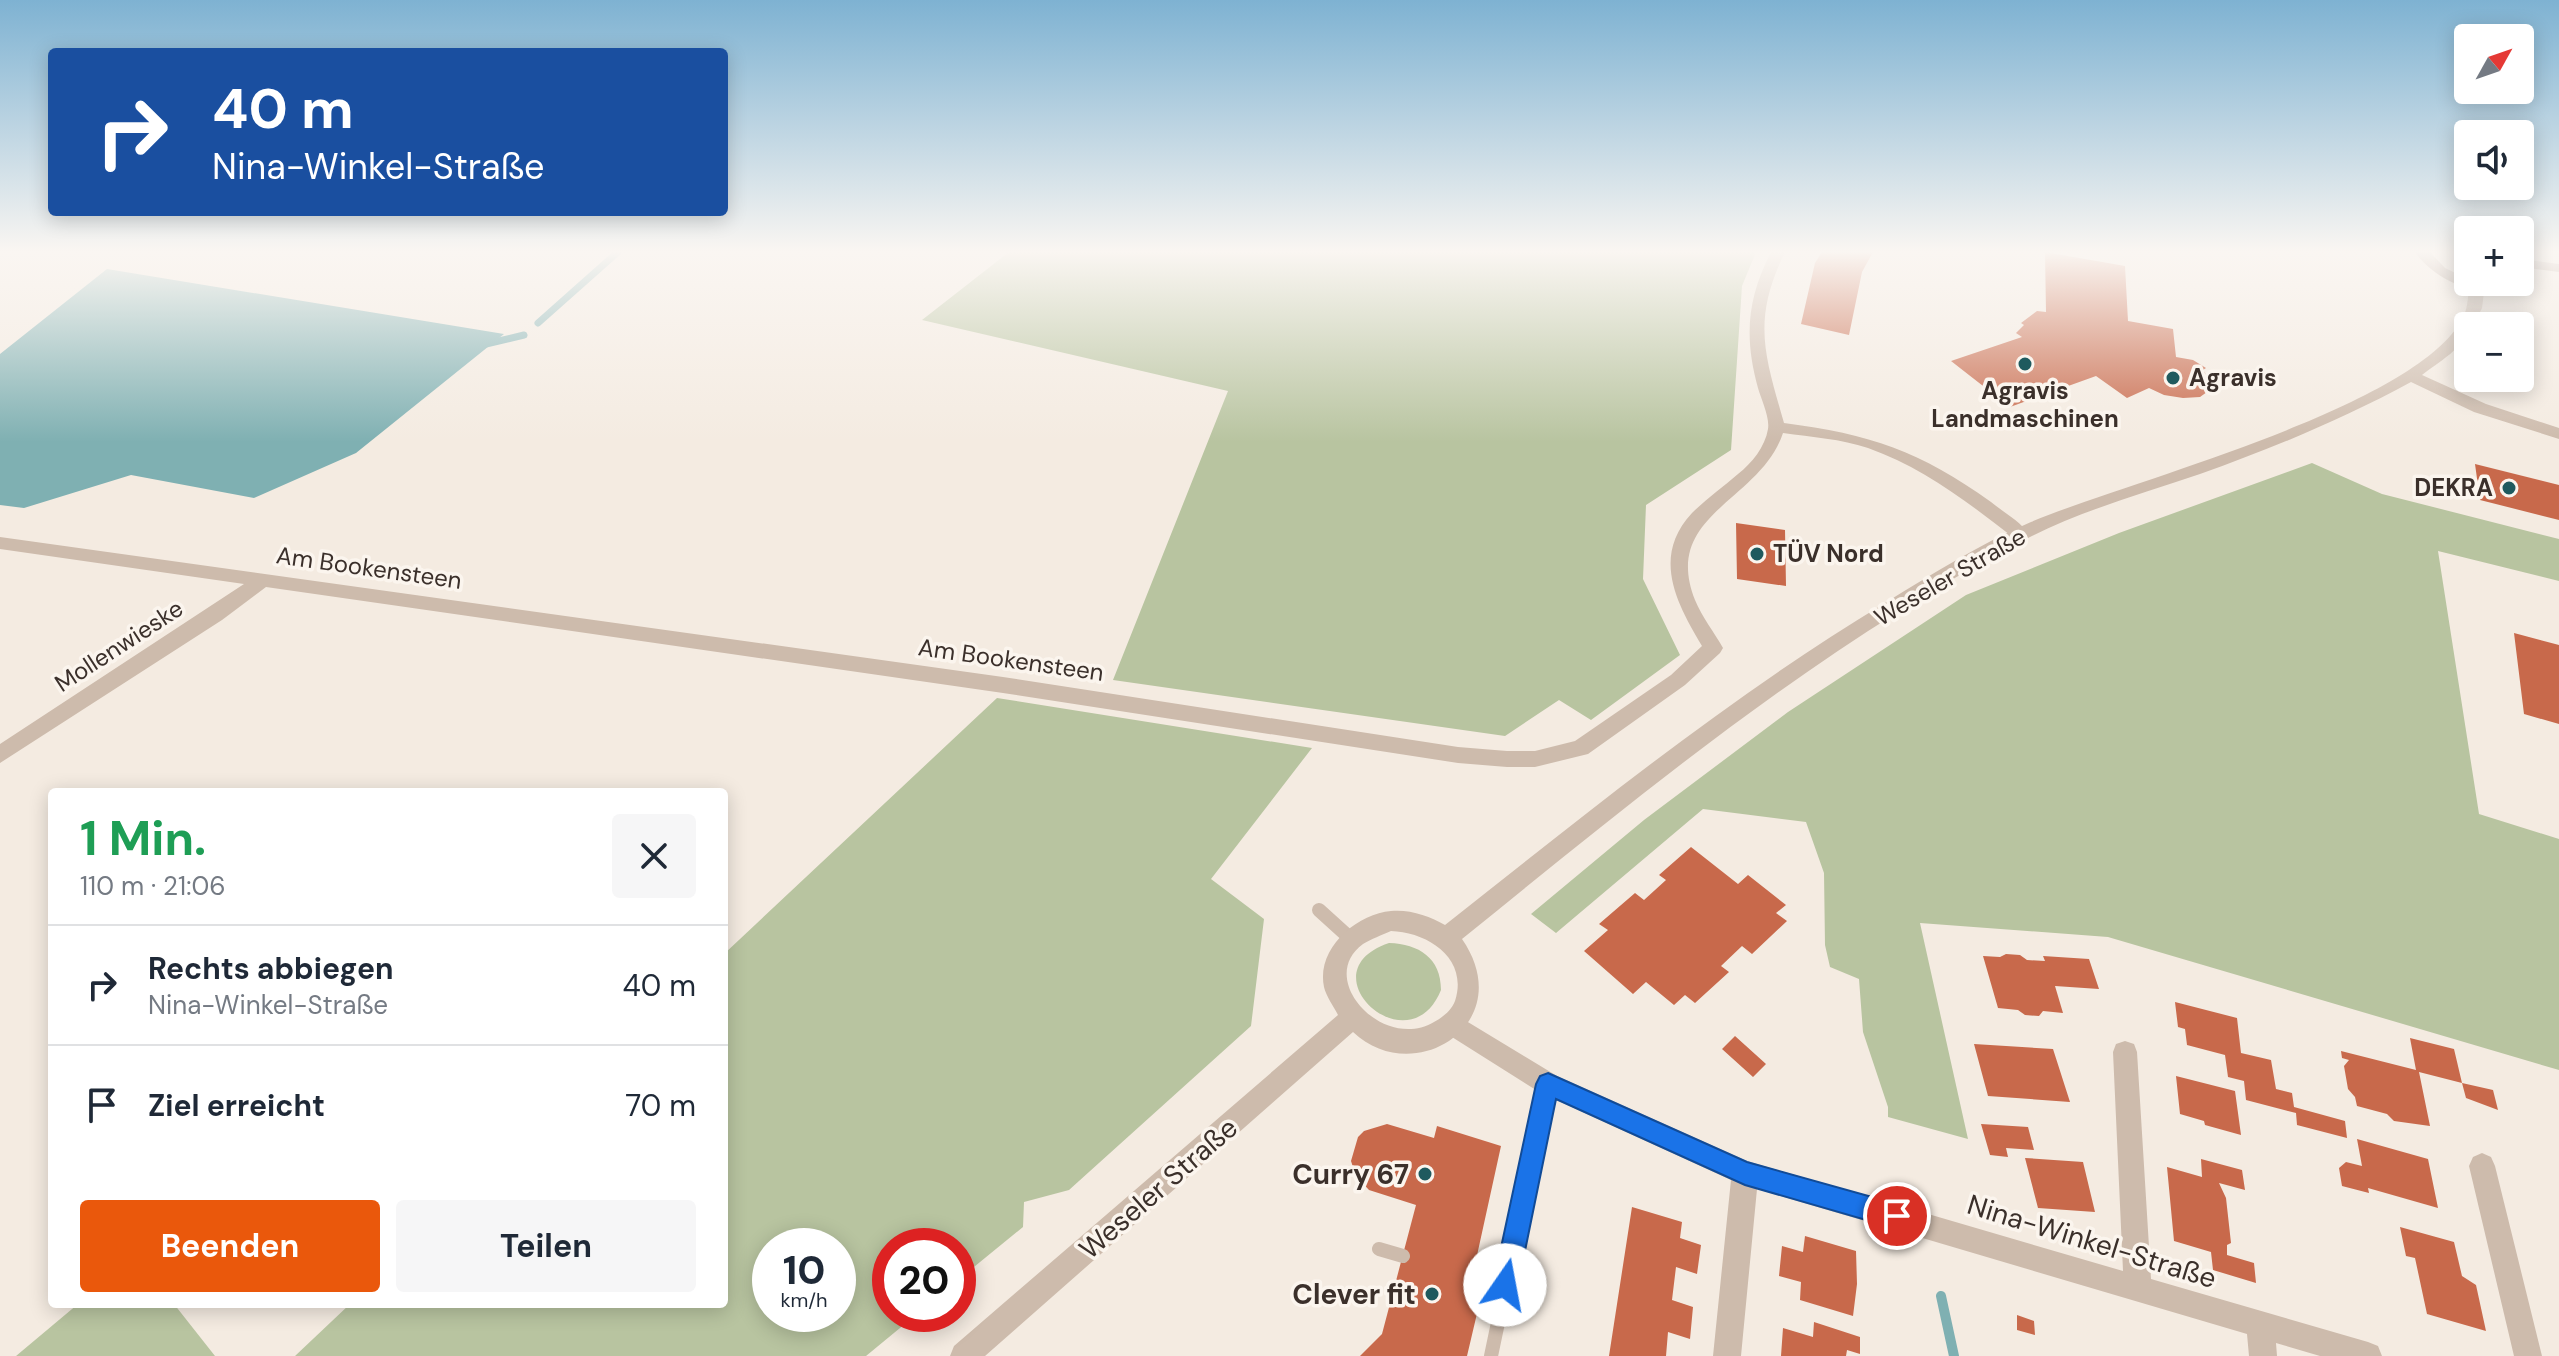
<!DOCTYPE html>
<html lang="de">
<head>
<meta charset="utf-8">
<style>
  :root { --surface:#fff; --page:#f6f6f7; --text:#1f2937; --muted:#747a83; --line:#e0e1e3; --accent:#ea580c }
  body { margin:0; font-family:"DM Sans",sans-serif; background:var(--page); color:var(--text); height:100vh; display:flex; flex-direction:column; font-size:30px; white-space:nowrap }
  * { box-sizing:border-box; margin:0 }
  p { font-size:26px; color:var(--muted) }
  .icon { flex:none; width:44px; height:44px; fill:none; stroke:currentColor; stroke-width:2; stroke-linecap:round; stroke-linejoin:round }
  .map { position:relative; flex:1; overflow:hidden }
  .drawer { position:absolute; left:48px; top:788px; width:680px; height:520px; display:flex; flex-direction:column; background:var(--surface); border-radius:8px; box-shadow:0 4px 20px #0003 }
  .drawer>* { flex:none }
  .hud { position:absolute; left:48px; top:48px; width:680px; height:168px; border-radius:8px; box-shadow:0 4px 20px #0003; background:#1a4fa0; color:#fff; overflow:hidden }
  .needle { width:52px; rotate:50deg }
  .tools { position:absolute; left:2454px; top:24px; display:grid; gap:16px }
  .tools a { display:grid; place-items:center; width:80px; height:80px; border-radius:8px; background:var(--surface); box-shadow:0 4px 20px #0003; font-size:40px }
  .speed { position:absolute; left:752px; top:1228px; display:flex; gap:16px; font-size:40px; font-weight:700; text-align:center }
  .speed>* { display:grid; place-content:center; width:104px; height:104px; border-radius:50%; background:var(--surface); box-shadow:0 4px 20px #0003; line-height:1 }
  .speed small { font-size:20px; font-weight:400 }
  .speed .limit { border:12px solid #d22; background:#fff; color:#111 }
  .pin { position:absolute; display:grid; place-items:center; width:68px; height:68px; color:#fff; margin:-34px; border:4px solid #fff; border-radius:50%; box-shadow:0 2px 8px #0007 }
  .me { position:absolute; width:88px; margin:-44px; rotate:12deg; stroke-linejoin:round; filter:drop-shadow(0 0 6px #0008) }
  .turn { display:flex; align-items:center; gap:28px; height:168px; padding:0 32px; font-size:36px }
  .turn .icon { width:104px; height:104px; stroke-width:2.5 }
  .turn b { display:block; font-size:56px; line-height:68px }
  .round { display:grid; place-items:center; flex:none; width:84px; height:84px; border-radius:8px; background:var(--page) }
  .overview { display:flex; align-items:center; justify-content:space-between; height:136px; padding:0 32px }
  h1 { font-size:48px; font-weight:700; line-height:60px; color:#1e9e55 }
  .primary-button { display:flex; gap:16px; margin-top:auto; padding:16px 32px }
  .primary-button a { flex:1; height:92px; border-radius:8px; background:var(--accent); color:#fff; font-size:32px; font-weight:700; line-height:92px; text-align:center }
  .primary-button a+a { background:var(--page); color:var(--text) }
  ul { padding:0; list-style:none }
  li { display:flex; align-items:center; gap:24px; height:120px; padding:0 32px; border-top:2px solid var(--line) }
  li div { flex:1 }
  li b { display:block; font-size:30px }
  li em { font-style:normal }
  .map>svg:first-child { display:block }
</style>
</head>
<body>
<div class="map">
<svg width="2559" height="1356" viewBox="0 0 2559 1356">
  <rect width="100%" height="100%" fill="#f4ebe1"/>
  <!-- green -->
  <path fill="#b8c4a0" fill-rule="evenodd" d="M1009,252H1756L1742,286L1731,450L1646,505L1643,579L1680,655L1591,720L1559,700L1505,736L1113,680L1228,391L922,320Z
    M2312,463L2382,494L2559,539V581L2438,551L2479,814L2559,839V1070L2108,937L1920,923L1968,1139L1888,1117V1107L1863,1032L1859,979L1830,967L1825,945L1824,873L1806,822L1703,809L1556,933L1531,914L1644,820L1788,712L1966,595L2119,533Z
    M997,698L1312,748L1211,879L1264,919L1251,1026L1069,1190L1024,1202L1023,1227L958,1280V1246H890V1314H917L866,1356H295L350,1304H724V954ZM770,1246H838V1314H770Z
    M1389,943C1419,944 1441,958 1441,990C1409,1069 1303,972 1389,943Z
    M78,1304H174L215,1356H16Z"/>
  <!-- water -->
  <path fill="#7fb0b2" d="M107,269L504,334L356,453L254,498L131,475L24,508L0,505V354Z"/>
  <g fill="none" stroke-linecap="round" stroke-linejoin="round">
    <!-- stream-far1 -->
    <path stroke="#7fb0b2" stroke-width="7" d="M538,323L618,252
      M486,344L524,335"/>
    <!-- stream -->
    <path stroke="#7fb0b2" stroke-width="10" d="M1941,1296L1954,1356"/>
  </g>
  <!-- building -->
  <path fill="#c8694b" d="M1822,252H1873L1862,272L1849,335L1801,324L1815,263Z
    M2045,252L2125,266L2128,321L2173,329L2176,357L2193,360L2206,368L2203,370L2211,382L2207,392L2200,397L2183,398L2164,395L2149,388L2127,398L2096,376L2010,407L1951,361L2022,337L2016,333L2024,325L2021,323L2037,311L2046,312Z
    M2475,464L2559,485V520L2480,500Z
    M1736,523L1785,530L1786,586L1737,579Z
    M2514,633L2559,645V724L2524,714Z
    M1691,847L1738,884L1748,875L1786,905L1776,913L1787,921L1752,954L1742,946L1721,966L1729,972L1695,1003L1685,995L1674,1005L1646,982L1633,994L1584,951L1608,930L1599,924L1635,893L1644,900L1666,880L1659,875Z
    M2006,954L2020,955L2027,960L2045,961L2043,956L2089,959L2099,989L2055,986L2063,1013L2043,1011L2039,1016L2025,1015L2018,1010L1998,1008L1983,956L2000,957Z
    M2175,1002L2237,1018L2241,1053L2271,1060L2276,1089L2292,1093L2294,1107L2345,1121L2347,1138L2297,1125L2296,1113L2246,1100L2244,1081L2228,1077L2225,1055L2187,1045L2185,1029L2178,1027Z
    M1735,1036L1766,1064L1753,1077L1722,1049Z
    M2410,1038L2454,1049L2462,1083L2419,1072L2430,1126L2394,1121L2387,1114L2357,1106L2355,1097L2348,1089L2344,1066L2349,1060L2342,1058L2341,1051L2416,1070Z
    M1974,1044L2053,1049L2070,1102L1988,1096Z
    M2176,1076L2235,1091L2241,1135L2205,1125L2204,1121L2180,1114Z
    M2462,1083L2493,1090L2498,1110L2466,1098Z
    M1387,1124L1434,1138L1437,1126L1501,1146L1467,1301L1479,1305L1467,1356H1360L1382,1334L1416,1205L1369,1190L1356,1176L1351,1161L1358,1137L1364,1131Z
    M1981,1124L2028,1127L2034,1150L2006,1148L2008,1157L1990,1155Z
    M2357,1139L2428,1159L2438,1208L2368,1188L2369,1193L2342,1186L2339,1168L2346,1162L2362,1166Z
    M2025,1158L2083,1162L2095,1212L2038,1208Z
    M2201,1159L2242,1170L2245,1190L2219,1183L2226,1198L2231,1243L2227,1245V1255L2254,1263L2256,1283L2213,1270L2211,1252L2174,1241L2167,1167L2202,1177Z
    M1632,1207L1682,1222L1680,1238L1701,1245L1697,1274L1676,1267L1672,1300L1693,1307L1690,1339L1668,1332L1666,1356H1609Z
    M2400,1227L2454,1242L2462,1276L2476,1285L2486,1331L2427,1314L2415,1258L2406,1256Z
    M1805,1236L1856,1251L1857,1284L1853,1316L1800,1300L1801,1282L1779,1276L1782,1246L1803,1252Z
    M2017,1315L2034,1321L2035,1335L2017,1330Z
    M1814,1322L1860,1337V1354L1847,1350L1846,1356H1781L1783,1328L1813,1337Z"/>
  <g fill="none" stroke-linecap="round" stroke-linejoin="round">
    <!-- service -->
    <path stroke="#cdbbac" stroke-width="14" d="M1319,910L1351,939
      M1379,1249L1403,1256
      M1473,1276L1505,1285
      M1491,1356L1548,1084"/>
    <!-- minor -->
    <path fill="#cdbbac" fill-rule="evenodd" d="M1771,252H1785C1752,320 1764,353 1784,423C1870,434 1920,451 1991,502C2003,512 2020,521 2029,534L2026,538H2014C1969,503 1922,467 1868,448C1841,439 1812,437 1783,433C1760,502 1661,514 1695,600C1702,617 1714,632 1723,648L1720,653L1685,685L1588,754L1535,767H1507L1458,763L1003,693L266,587L222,620L0,763V744L244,584L0,549V537L1003,677L1458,747L1507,751H1535L1575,741L1671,675L1702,646C1677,604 1651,557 1692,513C1706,499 1723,487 1738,474C1752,463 1765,447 1768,429C1770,417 1761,399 1758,388C1744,337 1747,299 1771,252Z
      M1453,1013L1557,1076L1747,1161L2123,1271L2113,1052L2116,1044L2125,1041L2134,1044L2137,1052L2151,1279L2368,1342L2378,1346L2382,1356H2320L2276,1343L2277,1356H2249L2247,1334L1757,1189L1741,1356H1713L1731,1180L1539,1092L1444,1032L1441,1024L1444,1016Z
      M2482,1153L2491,1157L2495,1166L2542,1356H2514L2469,1166L2473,1157Z"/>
    <!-- tertiary -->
    <path fill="#cdbbac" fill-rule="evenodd" d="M2471,282H2483L2485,285L2482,308L2473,326H2468C2467,347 2437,363 2422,375L2486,404L2559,428V439L2474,412L2411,382C2343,419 2273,448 2200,474C2142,494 2079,511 2024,540C1819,646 1640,795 1462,939C1520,1023 1414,1090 1353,1032L985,1356H950L954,1346L1338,1015C1334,1007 1326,996 1324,987C1316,949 1356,914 1391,911C1409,909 1430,916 1445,925C1587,813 1729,697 1885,603C1932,574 1980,544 2031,522C2130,480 2414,409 2463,318C2469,306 2467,293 2471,282ZM1391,931C1427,932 1469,958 1455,1001C1451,1011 1443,1017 1434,1022C1383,1052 1315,979 1363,944C1371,939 1382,935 1391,931Z"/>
    <!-- secondary -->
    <path fill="#a18a7d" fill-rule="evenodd" d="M2415,252H2430L2445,268L2468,279V282H2520V277L2528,282C2496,309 2435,282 2415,252Z
      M2520,259L2559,264V272L2520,267Z"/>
  </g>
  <!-- sky -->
  <linearGradient id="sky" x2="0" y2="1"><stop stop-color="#7eb2d2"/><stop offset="0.57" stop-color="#faf6f2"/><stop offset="1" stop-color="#faf6f2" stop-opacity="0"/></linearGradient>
  <rect width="2559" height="442" fill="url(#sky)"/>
  <!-- route -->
  <path fill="#1a73e8" stroke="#114b97" stroke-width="2" d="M1548,1073L1747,1162L1897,1204L1905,1208L1909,1216L1905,1225L1897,1229L1745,1185L1556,1099L1518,1285L1514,1294L1505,1297L1497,1294L1493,1285L1536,1084L1540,1076Z"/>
  <!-- markers -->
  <g fill="#1f5a5e" stroke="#fbf5ee" stroke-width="3">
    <circle cx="2025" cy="364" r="8"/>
    <circle cx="2173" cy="378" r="8"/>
    <circle cx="2509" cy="488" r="8"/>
    <circle cx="1757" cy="554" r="8"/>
    <circle cx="1425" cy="1174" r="8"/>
    <circle cx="1432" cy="1294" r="8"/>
  </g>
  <g text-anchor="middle" stroke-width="7" stroke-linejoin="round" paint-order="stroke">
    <!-- poi labels -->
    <g font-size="24" font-weight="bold" fill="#3b302b" stroke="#fbf5ee" text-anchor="start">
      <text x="2189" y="386">Agravis</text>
      <text x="2025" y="399" text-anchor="middle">Agravis<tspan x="2025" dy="28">Landmaschinen</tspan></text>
      <text x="2493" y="496" text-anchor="end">DEKRA</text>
      <text x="1773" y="562">TÜV Nord</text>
    </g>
    <!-- street labels -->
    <g font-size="24" fill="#3b302b" stroke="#fbf5ee">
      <text transform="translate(369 568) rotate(8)" y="8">Am Bookensteen</text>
      <text transform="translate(1950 577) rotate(-30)" y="8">Weseler Straße</text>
      <text transform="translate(119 646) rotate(-33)" y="8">Mollenwieske</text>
      <text transform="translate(1011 660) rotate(8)" y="8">Am Bookensteen</text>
    </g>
    <!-- near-poi labels -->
    <g font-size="28" font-weight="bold" fill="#3b302b" stroke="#fbf5ee" text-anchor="end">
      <text x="1409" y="1184">Curry 67</text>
      <text x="1416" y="1304">Clever fit</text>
    </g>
    <!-- near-street labels -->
    <g font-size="28" fill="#3b302b" stroke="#fbf5ee">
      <text transform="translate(1158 1188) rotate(-41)" y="10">Weseler Straße</text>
      <text transform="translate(2092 1241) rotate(17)" y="10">Nina-Winkel-Straße</text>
    </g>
  </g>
</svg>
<div class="tools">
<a><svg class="needle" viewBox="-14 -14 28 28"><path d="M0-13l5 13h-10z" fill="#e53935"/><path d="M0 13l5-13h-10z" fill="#747a83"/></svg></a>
<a><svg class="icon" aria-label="sound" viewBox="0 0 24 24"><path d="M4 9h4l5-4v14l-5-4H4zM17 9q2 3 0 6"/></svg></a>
<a>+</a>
<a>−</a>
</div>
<div class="speed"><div>10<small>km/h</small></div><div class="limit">20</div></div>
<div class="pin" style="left:1897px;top:1216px;background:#d93025"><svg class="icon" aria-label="arrive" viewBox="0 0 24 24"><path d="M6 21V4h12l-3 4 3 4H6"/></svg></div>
<svg class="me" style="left:1505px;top:1285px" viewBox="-20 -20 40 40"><circle r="19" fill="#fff"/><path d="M0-13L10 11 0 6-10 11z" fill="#1a73e8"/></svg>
<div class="hud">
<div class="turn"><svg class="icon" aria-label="right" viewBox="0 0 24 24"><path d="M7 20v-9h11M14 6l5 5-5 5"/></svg><div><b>40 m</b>Nina-Winkel-Straße</div></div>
</div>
<section class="drawer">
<div class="overview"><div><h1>1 Min.</h1><p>110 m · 21:06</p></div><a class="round"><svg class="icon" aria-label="close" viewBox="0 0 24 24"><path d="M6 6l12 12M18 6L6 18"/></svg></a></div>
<ul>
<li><svg class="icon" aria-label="right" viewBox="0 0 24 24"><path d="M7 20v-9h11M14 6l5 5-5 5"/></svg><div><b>Rechts abbiegen</b><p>Nina-Winkel-Straße</p></div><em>40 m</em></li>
<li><svg class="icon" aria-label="arrive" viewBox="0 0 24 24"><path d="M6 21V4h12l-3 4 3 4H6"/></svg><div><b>Ziel erreicht</b></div><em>70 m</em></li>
</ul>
<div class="primary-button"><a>Beenden</a><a>Teilen</a></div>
</section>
</div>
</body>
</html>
